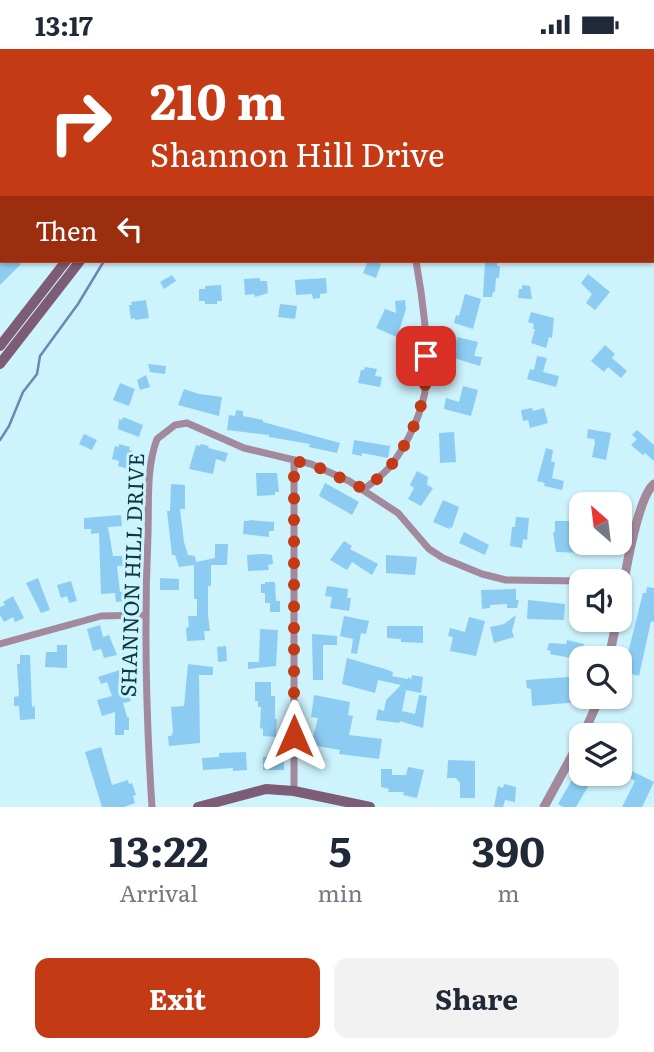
<!DOCTYPE html>
<html lang="en">
<head>
<meta charset="utf-8">
<style>
  :root { --surface:#fff; --page:#f2f2f3; --text:#1f2937; --muted:#747a83; --accent:#c33a15 }
  body { margin:0; font-family:Literata,serif; background:var(--page); color:var(--text); height:100vh; display:flex; flex-direction:column; font-size:26px; white-space:nowrap }
  * { box-sizing:border-box; margin:0 }
  p { font-size:23px; color:var(--muted) }
  .icon { flex:none; width:38px; height:38px; fill:none; stroke:currentColor; stroke-width:2; stroke-linecap:round; stroke-linejoin:round }
  .map { position:relative; height:758px; overflow:hidden }
  .details { display:flex; flex-direction:column; background:var(--surface); flex:1 }
  .details>* { flex:none }
  .hud { position:absolute; left:0px; top:0px; width:654px; height:214px; box-shadow:0 2px 5px #0004; background:#c33a15; color:#fff; overflow:hidden }
  .needle { width:46px; rotate:332deg }
  .buttons { position:absolute; left:569px; top:443px; display:grid; gap:14px }
  .buttons a { display:grid; place-items:center; width:63px; height:63px; border-radius:14px; background:var(--surface); box-shadow:0 2px 5px #0004; font-size:35px }
  .pin { position:absolute; display:grid; place-items:center; width:60px; height:60px; color:#fff; margin:-30px; border-radius:14px; box-shadow:0 4px 10px #0006 }
  .me { position:absolute; width:77px; margin:-38px; rotate:0deg; stroke-linejoin:round; filter:drop-shadow(0 0 5px #0008) }
  .turn { display:flex; align-items:center; gap:24px; height:147px; padding:0 35px; font-size:32px }
  .turn .icon { width:91px; height:91px; stroke-width:2.5 }
  .turn b { display:block; font-size:49px; line-height:60px }
  .then { display:flex; align-items:center; height:66px; padding:0 35px; background:#0003; gap:14px; font-size:26px }
  .eta { display:flex; justify-content:space-evenly; align-items:center; height:119px; text-align:center }
  .eta b { font-size:42px; font-weight:700; line-height:49px }
  .cta { display:flex; gap:14px; margin-top:auto; padding:14px 35px }
  .cta a { flex:1; height:80px; border-radius:14px; background:var(--accent); color:#fff; font-size:28px; font-weight:700; line-height:80px; text-align:center }
  .cta a+a { background:var(--page); color:var(--text) }
  .status { display:flex; justify-content:space-between; align-items:center; height:49px; padding:0 35px; background:var(--surface); direction:ltr }
  .status svg { height:19px; fill:currentColor }
  .map>svg:first-child { display:block }
</style>
</head>
<body>
<div class="status"><b>13:17</b><svg viewBox="0 0 49 12"><path d="M0 12V9h3v3zM5 12V6h3v6zM10 12V3h3v9zM15 12V0h3v12zM26 1h20v11H26zM47 4h2v5h-2z"/></svg></div>
<div class="map">
<svg width="654" height="758" viewBox="0 0 654 758">
  <rect width="100%" height="100%" fill="#cdf3fd"/>
  <g fill="none" stroke-linecap="round" stroke-linejoin="round">
    <!-- stream -->
    <path stroke="#6e86b1" stroke-width="2.5" d="M227,2L228,0
      M0,391L9,377L23,343L37,325L40,307L78,255L104,212"/>
  </g>
  <!-- building -->
  <path fill="#8cccf2" d="M0,212H18L21,215L0,236Z
    M368,212H380L381,215L376,229L363,224Z
    M485,212H497V217H500L499,229H496L495,243H493L492,248H483Z
    M588,225L610,243L595,261L586,254L592,245L581,234Z
    M172,226L176,232L164,240L160,233Z
    M260,229V232H267L268,244L255,248L254,245L245,246L244,230Z
    M326,229L327,244L320,245V249L313,250L312,245L296,246L295,231Z
    M221,236L222,252H217V255H205V252H199V240H205V237Z
    M522,236L530,237L532,250L518,249L519,240H522Z
    M465,245L481,250L473,280L454,274L456,266L459,267Z
    M146,251L149,269L135,271V269L131,270L129,256H132L131,253Z
    M405,251L406,260L397,288L376,279L385,260L396,264L395,252Z
    M280,255L297,257L295,270L278,268Z
    M531,263L554,269L552,289L549,288L546,299L531,294L535,280H533L534,275L528,273Z
    M457,288L478,293L474,307L482,308L480,317L454,309L452,316L444,314L447,296L455,298Z
    M605,296L615,305L612,309L627,322L621,329L608,318L604,323L591,312Z
    M537,307L547,309L543,323L559,327L556,338L527,330L530,320L534,321Z
    M148,315L166,317L165,325L150,323Z
    M365,318L377,320L375,327L382,328L380,338L358,334L361,321H364Z
    M146,326L150,338L140,341L137,331Z
    M120,334L135,340L129,357L113,351Z
    M463,337L478,341L471,367L444,360L446,349L459,353Z
    M184,340L199,345L222,348L219,367L178,356Z
    M532,359L533,362L544,359L548,374L530,379L528,371L523,372L521,361Z
    M236,361L243,362V367L263,371V373L340,394L337,404L309,398L310,395L269,388V386L227,381L229,366L235,367Z
    M123,368L143,376L139,388L118,380L119,370L122,371Z
    M588,380L611,384L606,411L592,408L595,394L594,390L587,389Z
    M637,381L654,396V412L645,404L643,406L631,396L637,390L632,386Z
    M454,383L456,413L440,414L439,384Z
    M84,385L97,391L92,401L79,395Z
    M354,391L390,397L388,409L362,404V407L352,405Z
    M119,395L130,398L129,401L133,402L128,420L118,417L119,412L112,410L115,397L119,398Z
    M201,395L209,397L208,399L228,404L225,413L216,410L213,425L189,420L196,396L200,397Z
    M546,399L553,401L551,413H555L552,429L564,432L562,441L544,437L545,434L537,432Z
    M417,422L428,428L427,436L433,439L421,457L408,450L414,439L410,436Z
    M256,424H277L279,443H275V446L257,447Z
    M325,434L359,453L352,466L319,447Z
    M171,435L185,436V460H180L184,493L188,506L195,507L196,513L215,509V495H228L227,516H211V537H208V566L210,582H204L205,591L187,592L186,579L189,578L188,567H197V550H194V516L179,518L175,506H172L167,462H170Z
    M443,451L459,458L452,479L450,478L449,480L433,473Z
    M121,466L122,477L108,478L113,507H122L123,517H117L120,543L125,542L126,552L116,553L115,544L101,545L99,484L91,485V480H84V469Z
    M516,468L529,469L527,491L523,490L522,499L510,497L512,478H515Z
    M249,471L274,473V482H269V488L243,485L244,472H249Z
    M555,472H569V493L585,494V504L556,503L553,483H555Z
    M464,483L489,496L485,506L459,494Z
    M344,492L352,497L350,500L378,515L372,526L352,513L347,521L330,511Z
    M263,505L272,506L273,515L268,516L269,521L248,522L247,506Z
    M386,506L417,508L415,526L386,524Z
    M38,529L50,561L41,564L26,534Z
    M160,529L179,530V541H160Z
    M71,532L77,552L69,554L67,547L61,549L57,536Z
    M265,533H275L276,552H280V563H270V554H265V544H261V535H265Z
    M327,537L348,540L347,549H351L349,562L330,559L332,548L325,547Z
    M647,538L654,539V573L651,572L639,627L628,624L624,620L643,544H646Z
    M516,540V551H519L517,559H507V555L490,556V559L482,560L481,541Z
    M13,547L24,569L15,573L13,568L4,573L0,566V558L5,556L3,553Z
    M528,551L565,555L564,571L527,570Z
    M516,566L512,582L514,588L494,594L490,578L504,575Z
    M344,567L369,572L366,585L361,584L357,605L351,604L353,590L340,587Z
    M469,568L485,572L476,607L450,602L453,588L448,587L450,579L465,583Z
    M100,576L103,588L109,586L117,606L104,609L101,600L93,602L87,580Z
    M387,577H423V594L401,593V590L387,589Z
    M260,580L278,581L276,617L248,620V613H259Z
    M312,585L337,587V596H323V631H313Z
    M567,591L584,595L581,611L550,605L551,602L547,601L549,594L566,595Z
    M57,596H67V619L45,618L46,603H57Z
    M226,597L227,612L218,613L217,598Z
    M20,606H30L32,658L35,657V670L20,671L19,657H14V648L19,647L17,615H20Z
    M347,609L385,620L393,623L392,627L407,630L409,628L411,631L412,626L423,628L421,644L406,641L402,662L415,665L419,646L427,647L423,679L400,672L399,674L376,671L378,660L384,662L386,651L401,636L378,631L375,644L342,635Z
    M188,615L213,618V626H199L200,694L169,697L168,687H171L173,683L171,658L184,657Z
    M126,619L128,627L121,630L131,652L123,654L127,668H129V681H124V686H115V663L102,667L97,651L112,647L107,633L101,635L98,628Z
    M581,627V635H578L579,653L532,657L531,640L527,639L526,631Z
    M255,633H271V647H275V670H277L276,688L263,687V680L260,679L261,658H258V652H255Z
    M314,646L350,653L348,666L353,667L349,686L382,690L379,710L339,705L340,701L311,696L318,669L311,668Z
    M101,698L112,736L128,731L129,735L132,734L136,746L133,747L135,754L124,758H102L85,703Z
    M246,703L247,721L233,722V719L203,721L202,709L219,708V704Z
    M620,707L630,712L628,720L654,733L642,758H622L635,732L620,723Z
    M263,708H284V721H263Z
    M448,711L475,712V749H460V734L456,729H447Z
    M408,718L424,721L417,749L403,746L404,743H388L389,740L381,738V720H392V726H406Z
    M573,729L576,731L578,729L589,736L576,758H563L558,755Z
    M504,735L516,738L515,753L505,751L503,758H494L498,737L503,739Z"/>
  <g fill="none" stroke-linecap="round" stroke-linejoin="round">
    <!-- minor -->
    <path stroke="#a28a9c" stroke-width="7" d="M55,0L56,2
      M107,2L108,0
      M653,7L654,6
      M0,113L2,115
      M0,174L2,173
      M364,440C373,433 385,425 392,415C408,394 423,362 426,336C430,303 422,245 416,212
      M602,532H624
      M0,595L101,567L145,566
      M294,742V412
      M152,758C146,667 144,576 148,485C149,454 146,419 157,390L175,376L187,374L244,399L311,415L349,432L398,464L429,500L443,509L482,525L506,531L581,532"/>
    <!-- tertiary -->
    <path stroke="#a28a9c" stroke-width="9" d="M620,555C624,531 637,449 654,435
      M609,609L617,570
      M583,686L600,648
      M544,758L581,690"/>
    <!-- secondary -->
    <path stroke="#7d5c75" stroke-width="10" d="M182,2L183,0
      M194,2L195,0
      M0,297L66,212
      M0,315L80,212
      M198,758L266,740L294,742L370,758"/>
  </g>
  <g fill="none" stroke-linecap="round" stroke-linejoin="round">
    <!-- route -->
    <path stroke="#c33a15" stroke-width="12" stroke-dasharray="0 21.6" d="M294,687V412L311,415L364,440C373,433 385,425 392,415C415,384 429,345 426,307"/>
  </g>
  <g text-anchor="middle" stroke-width="6" stroke-linejoin="round" paint-order="stroke">
    <!-- street labels -->
    <g font-size="21" fill="#093a44" stroke="#cdf3fd">
      <text transform="translate(133 526) rotate(-88)" y="7">SHANNON HILL DRIVE</text>
    </g>
  </g>
</svg>
<div class="buttons">
<a><svg class="needle" viewBox="-14 -14 28 28"><path d="M0-13l5 13h-10z" fill="#e53935"/><path d="M0 13l5-13h-10z" fill="#747a83"/></svg></a>
<a><svg class="icon" aria-label="sound" viewBox="0 0 24 24"><path d="M4 9h4l5-4v14l-5-4H4zM17 9q2 3 0 6"/></svg></a>
<a><svg class="icon" aria-label="search" viewBox="0 0 24 24"><circle cx="10" cy="10" r="6"/><path d="M15 15l6 6"/></svg></a>
<a><svg class="icon" aria-label="layers" viewBox="0 0 24 24"><path d="M12 4l9 5-9 5-9-5zM3 14l9 5 9-5"/></svg></a>
</div>
<div class="pin" style="left:426px;top:307px;background:#d93025"><svg class="icon" aria-label="arrive" viewBox="0 0 24 24"><path d="M6 21V4h12l-3 4 3 4H6"/></svg></div>
<svg class="me" style="left:294px;top:687px" viewBox="-20 -20 40 40"><path d="M0-17L14 15 0 8-14 15z" fill="#c33a15" stroke="#fff" stroke-width="4"/></svg>
<div class="hud">
<div class="turn"><svg class="icon" aria-label="right" viewBox="0 0 24 24"><path d="M7 20v-9h11M14 6l5 5-5 5"/></svg><div><b>210 m</b>Shannon Hill Drive</div></div>
<div class="then">Then<svg class="icon" aria-label="left" viewBox="0 0 24 24"><path d="M17 20v-9H6M10 6l-5 5 5 5"/></svg></div>
</div>
</div>
<section class="details">
<div class="eta">
<div><b>13:22</b><p>Arrival</p></div>
<div><b>5</b><p>min</p></div>
<div><b>390</b><p>m</p></div>
</div>
<div class="cta"><a>Exit</a><a>Share</a></div>
</section>
</body>
</html>
